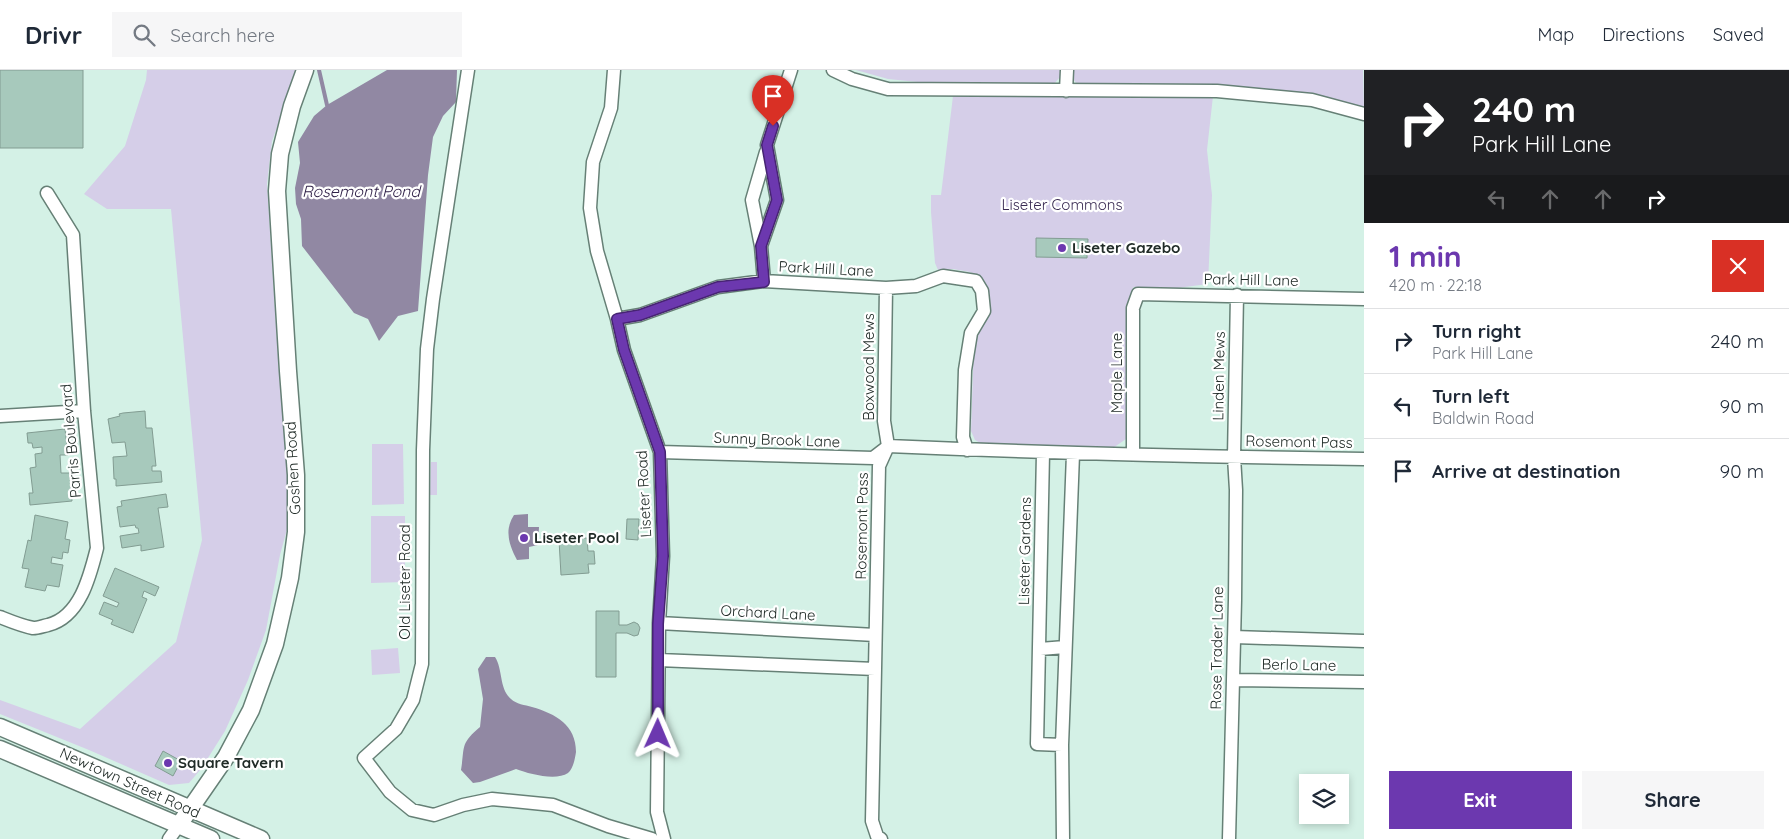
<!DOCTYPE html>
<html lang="en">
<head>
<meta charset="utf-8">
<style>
  :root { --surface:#fff; --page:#f6f6f7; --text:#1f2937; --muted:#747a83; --line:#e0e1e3; --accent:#6c38af }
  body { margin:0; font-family:Quicksand,sans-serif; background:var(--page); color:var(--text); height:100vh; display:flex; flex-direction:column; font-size:19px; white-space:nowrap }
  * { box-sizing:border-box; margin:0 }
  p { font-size:16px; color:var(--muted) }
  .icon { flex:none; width:28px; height:28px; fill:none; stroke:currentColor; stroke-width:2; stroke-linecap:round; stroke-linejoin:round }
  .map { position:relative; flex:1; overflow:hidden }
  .sheet { display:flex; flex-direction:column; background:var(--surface); width:425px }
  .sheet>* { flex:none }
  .hud { background:#202124; color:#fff; overflow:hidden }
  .tools { position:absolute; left:1299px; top:704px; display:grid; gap:10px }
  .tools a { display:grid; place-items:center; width:50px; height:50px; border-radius:0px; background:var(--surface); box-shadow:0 2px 8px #0003; font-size:25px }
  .pin { position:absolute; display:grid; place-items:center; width:42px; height:42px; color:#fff; margin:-51px -21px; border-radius:50% 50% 50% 0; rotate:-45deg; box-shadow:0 0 5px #0007 }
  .pin .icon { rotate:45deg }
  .me { position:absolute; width:55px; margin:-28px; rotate:1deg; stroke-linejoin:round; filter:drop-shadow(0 0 4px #0008) }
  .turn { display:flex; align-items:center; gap:18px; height:105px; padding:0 25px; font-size:22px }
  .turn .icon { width:65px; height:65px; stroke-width:2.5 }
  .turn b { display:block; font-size:35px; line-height:42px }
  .lanes { display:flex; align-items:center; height:48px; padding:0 25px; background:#0003; justify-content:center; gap:25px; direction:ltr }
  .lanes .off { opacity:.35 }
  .round { display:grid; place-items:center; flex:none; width:52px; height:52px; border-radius:0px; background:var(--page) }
  .headline { display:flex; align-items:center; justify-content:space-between; height:85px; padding:0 25px }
  h1 { font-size:30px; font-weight:800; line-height:38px; color:var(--accent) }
  .primary-button { display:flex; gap:10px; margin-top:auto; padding:10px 25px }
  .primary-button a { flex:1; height:58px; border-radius:0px; background:var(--accent); color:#fff; font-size:20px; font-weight:800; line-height:58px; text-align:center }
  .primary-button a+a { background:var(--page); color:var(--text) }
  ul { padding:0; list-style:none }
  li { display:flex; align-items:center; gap:15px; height:65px; padding:0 25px; border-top:1px solid var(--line) }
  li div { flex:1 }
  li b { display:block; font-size:19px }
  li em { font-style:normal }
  header { display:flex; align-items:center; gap:30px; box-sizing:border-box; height:70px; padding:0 25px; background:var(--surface); border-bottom:1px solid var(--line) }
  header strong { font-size:24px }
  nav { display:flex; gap:28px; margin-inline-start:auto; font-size:18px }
  .search { width:350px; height:45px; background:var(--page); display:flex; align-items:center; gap:12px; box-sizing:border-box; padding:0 18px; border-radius:0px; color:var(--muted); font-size:19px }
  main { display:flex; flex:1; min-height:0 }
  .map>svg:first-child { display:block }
</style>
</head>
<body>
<header>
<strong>Drivr</strong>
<div class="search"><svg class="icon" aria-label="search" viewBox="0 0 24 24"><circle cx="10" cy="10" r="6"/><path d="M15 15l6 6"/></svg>Search here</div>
<nav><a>Map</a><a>Directions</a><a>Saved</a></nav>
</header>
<main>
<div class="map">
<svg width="1364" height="769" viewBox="0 0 1364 769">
  <rect width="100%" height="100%" fill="#d4f1e6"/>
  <!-- green -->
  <path fill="#d5cee8" d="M147,0H298L272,71L267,114L279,304L292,441L280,485L266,560L248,610L225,661L201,699L189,713L169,715L89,680L0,644V630L80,659L176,572L202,470L171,139H107L84,124L125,76L146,10Z
    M856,0H1060V7L1054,14L1038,15L937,14L888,9Z
    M1071,0H1363L1364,40L1326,30L1079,16L1072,8Z
    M953,26H1213L1207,80L1212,125L1208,214L1154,221L1133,217L1127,277L1126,369L1113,378L982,374L975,370L971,361L974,272L990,244L989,223L984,210L970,202L953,199L938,200L935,193L931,142V125H941Z
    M372,374H403L404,434L372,435Z
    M431,392H437V425H430Z
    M371,446H405V512L371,513Z
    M398,578L400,603L372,605L371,580Z"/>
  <!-- water -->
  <path fill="#9188a3" d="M387,0H457L456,32L443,46L433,67L428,105L418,241L398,246L379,271L368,249L354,243L302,176L301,149L296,134L295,118L300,93L298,72L314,46L327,35Z
    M528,444V457H539L538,475L529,477V489L517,490C509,475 504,460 514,445Z
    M486,587H495C503,599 499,619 511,629C516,634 525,635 532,637C556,644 576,655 576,682C575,689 573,699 568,703C556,711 529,704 516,699L480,712L473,713L461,700C465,676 460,674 480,657L483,629L478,599Z"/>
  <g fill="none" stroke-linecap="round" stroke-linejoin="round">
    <!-- stream -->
    <path stroke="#9188a3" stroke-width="4" d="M319,0L327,35"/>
  </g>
  <!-- building -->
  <path fill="#a7c9bc" stroke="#829c92" d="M0,0H83V78H0Z
    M1036,168L1088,169L1087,188L1036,187Z
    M145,341L146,358H152L156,396H152V401H161L162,412L116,416V409H114L113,387L127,386L125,372L112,373L108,349L120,346L119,344L123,343Z
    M65,359L68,385H60L61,403H70L72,431L30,435L29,423H33L30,398L36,397L35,384L42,383V377L33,378L32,373H28L27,363Z
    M166,424L168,437L158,438L164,477L141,481V475L122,478L120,466L139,463L138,458H136L135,455L120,457L117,437L122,436L121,431Z
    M35,445L68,452L65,469L70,470L68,483L63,482L62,489L52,487L51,493L63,495L59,517L47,515L45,521L25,517L29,499L22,498L28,470L31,471Z
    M627,449H639L638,470L626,469Z
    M587,468L588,481H594L595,494H588L589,503L561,505L559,470Z
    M115,498L159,517L155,526L144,521L142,527L147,529L133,563L111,554L113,550L99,544L104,532L117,537L119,533L103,526Z
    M596,541H619V555H627L634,552L638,554L640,558L638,565L634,566L627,563H616V607H596Z
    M163,681L181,691L173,706L155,696Z"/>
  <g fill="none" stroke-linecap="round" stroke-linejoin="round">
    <!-- minor casing -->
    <g stroke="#668076" stroke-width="15">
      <path id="minor" d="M468,0L433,229L427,279L423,380L422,594L413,630L396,659L364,688L390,722L412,740L434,745L463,735L492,729L553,735L608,756L652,769
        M614,0L611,38L593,92L590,138L597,181L617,249L624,280L660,382L663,486L659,553L657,742L664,769
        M833,0L852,9L888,19L1217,21L1312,30L1364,44
        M1066,21L1067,0
        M761,176L777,130L767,75L791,0
        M764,211L761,176L752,130L766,82
        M886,218L884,351L888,376
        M617,249L640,245L718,217L764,211L886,218L916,216L943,206L976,211L982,221L984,241L971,263L965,300L963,367L967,380
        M0,346L84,341
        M888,376C1046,383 1205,387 1364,389
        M660,382L873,388L886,378
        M1043,383L1037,674L1062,675
        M1133,384V238L1138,224L1364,229
        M0,547C10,551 22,556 33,558C38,558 43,556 48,555C80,547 90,506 97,478L84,341L73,165L47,123
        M659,553L875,565
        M1234,567L1364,571
        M1040,579L1065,577
        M659,590L875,599
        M1233,610L1364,612
        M169,769L179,755
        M881,769L877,766L872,751L879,396L888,376
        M1063,769L1062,675L1073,384
        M1229,769L1235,530L1236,420L1234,387L1237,225"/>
    </g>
    <!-- major casing -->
    <g stroke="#668076" stroke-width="19">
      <path id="major" d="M0,657L261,769
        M0,679L211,769
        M179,755L226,687L251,640L275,574L290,508L296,462V405L288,301L277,121L280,84L292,36L305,0"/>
    </g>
    <!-- minor -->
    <use href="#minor" stroke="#fff" stroke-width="12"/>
    <!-- major -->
    <use href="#major" stroke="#fff" stroke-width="16"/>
  </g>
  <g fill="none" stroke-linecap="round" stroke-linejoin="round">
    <!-- route casing -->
    <g stroke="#462472" stroke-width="12">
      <path id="route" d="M658,664V554L663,486L660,382L624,280L617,249L640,245L718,217L764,212L761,176L777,130L767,75L773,56"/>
    </g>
    <!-- route -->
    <use href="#route" stroke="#6c38af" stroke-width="9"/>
  </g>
  <!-- markers -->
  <g fill="#6c38af" stroke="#fff" stroke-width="2">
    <circle cx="1062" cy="178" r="5"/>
    <circle cx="524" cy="468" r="5"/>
    <circle cx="168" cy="693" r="5"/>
  </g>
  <g text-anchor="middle" stroke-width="4.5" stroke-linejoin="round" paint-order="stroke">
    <!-- park labels -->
    <g font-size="15" fill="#392a52" stroke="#fff">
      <text x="1062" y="140">Liseter Commons</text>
    </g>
    <!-- poi labels -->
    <g font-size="15" font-weight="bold" fill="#202b27" stroke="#fff" text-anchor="start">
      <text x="1072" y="183">Liseter Gazebo</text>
      <text x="534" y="473">Liseter Pool</text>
      <text x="178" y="698">Square Tavern</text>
    </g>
    <!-- street labels -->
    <g font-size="15" fill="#202b27" stroke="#fff">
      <text transform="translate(826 199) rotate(3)" y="5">Park Hill Lane</text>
      <text transform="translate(1251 210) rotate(1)" y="5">Park Hill Lane</text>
      <text transform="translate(869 297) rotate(-90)" y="5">Boxwood Mews</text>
      <text transform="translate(1117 303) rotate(-90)" y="5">Maple Lane</text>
      <text transform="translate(1219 306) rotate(-89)" y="5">Linden Mews</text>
      <text transform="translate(777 370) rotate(2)" y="5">Sunny Brook Lane</text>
      <text transform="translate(71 371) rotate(-95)" y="5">Parris Boulevard</text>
      <text transform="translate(1299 372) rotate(1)" y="5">Rosemont Pass</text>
      <text transform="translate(293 398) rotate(-93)" y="5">Goshen Road</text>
      <text transform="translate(644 424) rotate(-93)" y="5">Liseter Road</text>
      <text transform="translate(862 456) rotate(-89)" y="5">Rosemont Pass</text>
      <text transform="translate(1025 481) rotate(-89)" y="5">Liseter Gardens</text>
      <text transform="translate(405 512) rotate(-90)" y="5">Old Liseter Road</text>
      <text transform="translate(768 543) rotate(3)" y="5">Orchard Lane</text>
      <text transform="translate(1217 578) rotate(-89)" y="5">Rose Trader Lane</text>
      <text transform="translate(1299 595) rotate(1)" y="5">Berlo Lane</text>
      <text transform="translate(130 713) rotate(24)" y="5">Newtown Street Road</text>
    </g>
    <!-- water labels -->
    <g font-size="16" font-style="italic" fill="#2f2047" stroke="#fff">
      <text x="361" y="127">Rosemont Pond</text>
    </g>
  </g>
</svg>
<div class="tools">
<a><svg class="icon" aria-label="layers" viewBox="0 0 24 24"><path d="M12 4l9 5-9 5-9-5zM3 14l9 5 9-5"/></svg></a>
</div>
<div class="pin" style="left:773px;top:56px;background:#d93025"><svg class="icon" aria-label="arrive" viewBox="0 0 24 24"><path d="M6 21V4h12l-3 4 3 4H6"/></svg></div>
<svg class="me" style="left:658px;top:664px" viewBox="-20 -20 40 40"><path d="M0-17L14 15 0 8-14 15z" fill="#6c38af" stroke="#fff" stroke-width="4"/></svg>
</div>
<section class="sheet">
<div class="hud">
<div class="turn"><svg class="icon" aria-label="right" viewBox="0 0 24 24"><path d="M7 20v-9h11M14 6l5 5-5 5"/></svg><div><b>240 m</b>Park Hill Lane</div></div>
<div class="lanes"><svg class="icon off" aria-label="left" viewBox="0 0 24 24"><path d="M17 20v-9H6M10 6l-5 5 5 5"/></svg><svg class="icon off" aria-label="ahead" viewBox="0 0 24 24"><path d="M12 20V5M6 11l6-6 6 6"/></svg><svg class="icon off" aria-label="ahead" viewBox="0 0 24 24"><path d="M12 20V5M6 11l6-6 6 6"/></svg><svg class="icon" aria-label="right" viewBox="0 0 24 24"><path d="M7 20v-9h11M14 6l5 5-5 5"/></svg></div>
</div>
<div class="headline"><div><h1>1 min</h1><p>420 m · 22:18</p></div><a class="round" style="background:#d93025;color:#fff"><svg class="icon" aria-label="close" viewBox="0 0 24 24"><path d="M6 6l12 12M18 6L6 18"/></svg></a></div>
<ul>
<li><svg class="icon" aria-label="right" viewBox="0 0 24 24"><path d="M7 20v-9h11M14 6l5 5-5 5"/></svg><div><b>Turn right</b><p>Park Hill Lane</p></div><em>240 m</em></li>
<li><svg class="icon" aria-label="left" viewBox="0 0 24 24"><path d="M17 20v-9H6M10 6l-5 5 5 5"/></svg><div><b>Turn left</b><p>Baldwin Road</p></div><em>90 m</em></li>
<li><svg class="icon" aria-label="arrive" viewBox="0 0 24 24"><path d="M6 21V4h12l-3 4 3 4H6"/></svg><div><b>Arrive at destination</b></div><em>90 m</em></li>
</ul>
<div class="primary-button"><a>Exit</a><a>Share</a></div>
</section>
</main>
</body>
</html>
